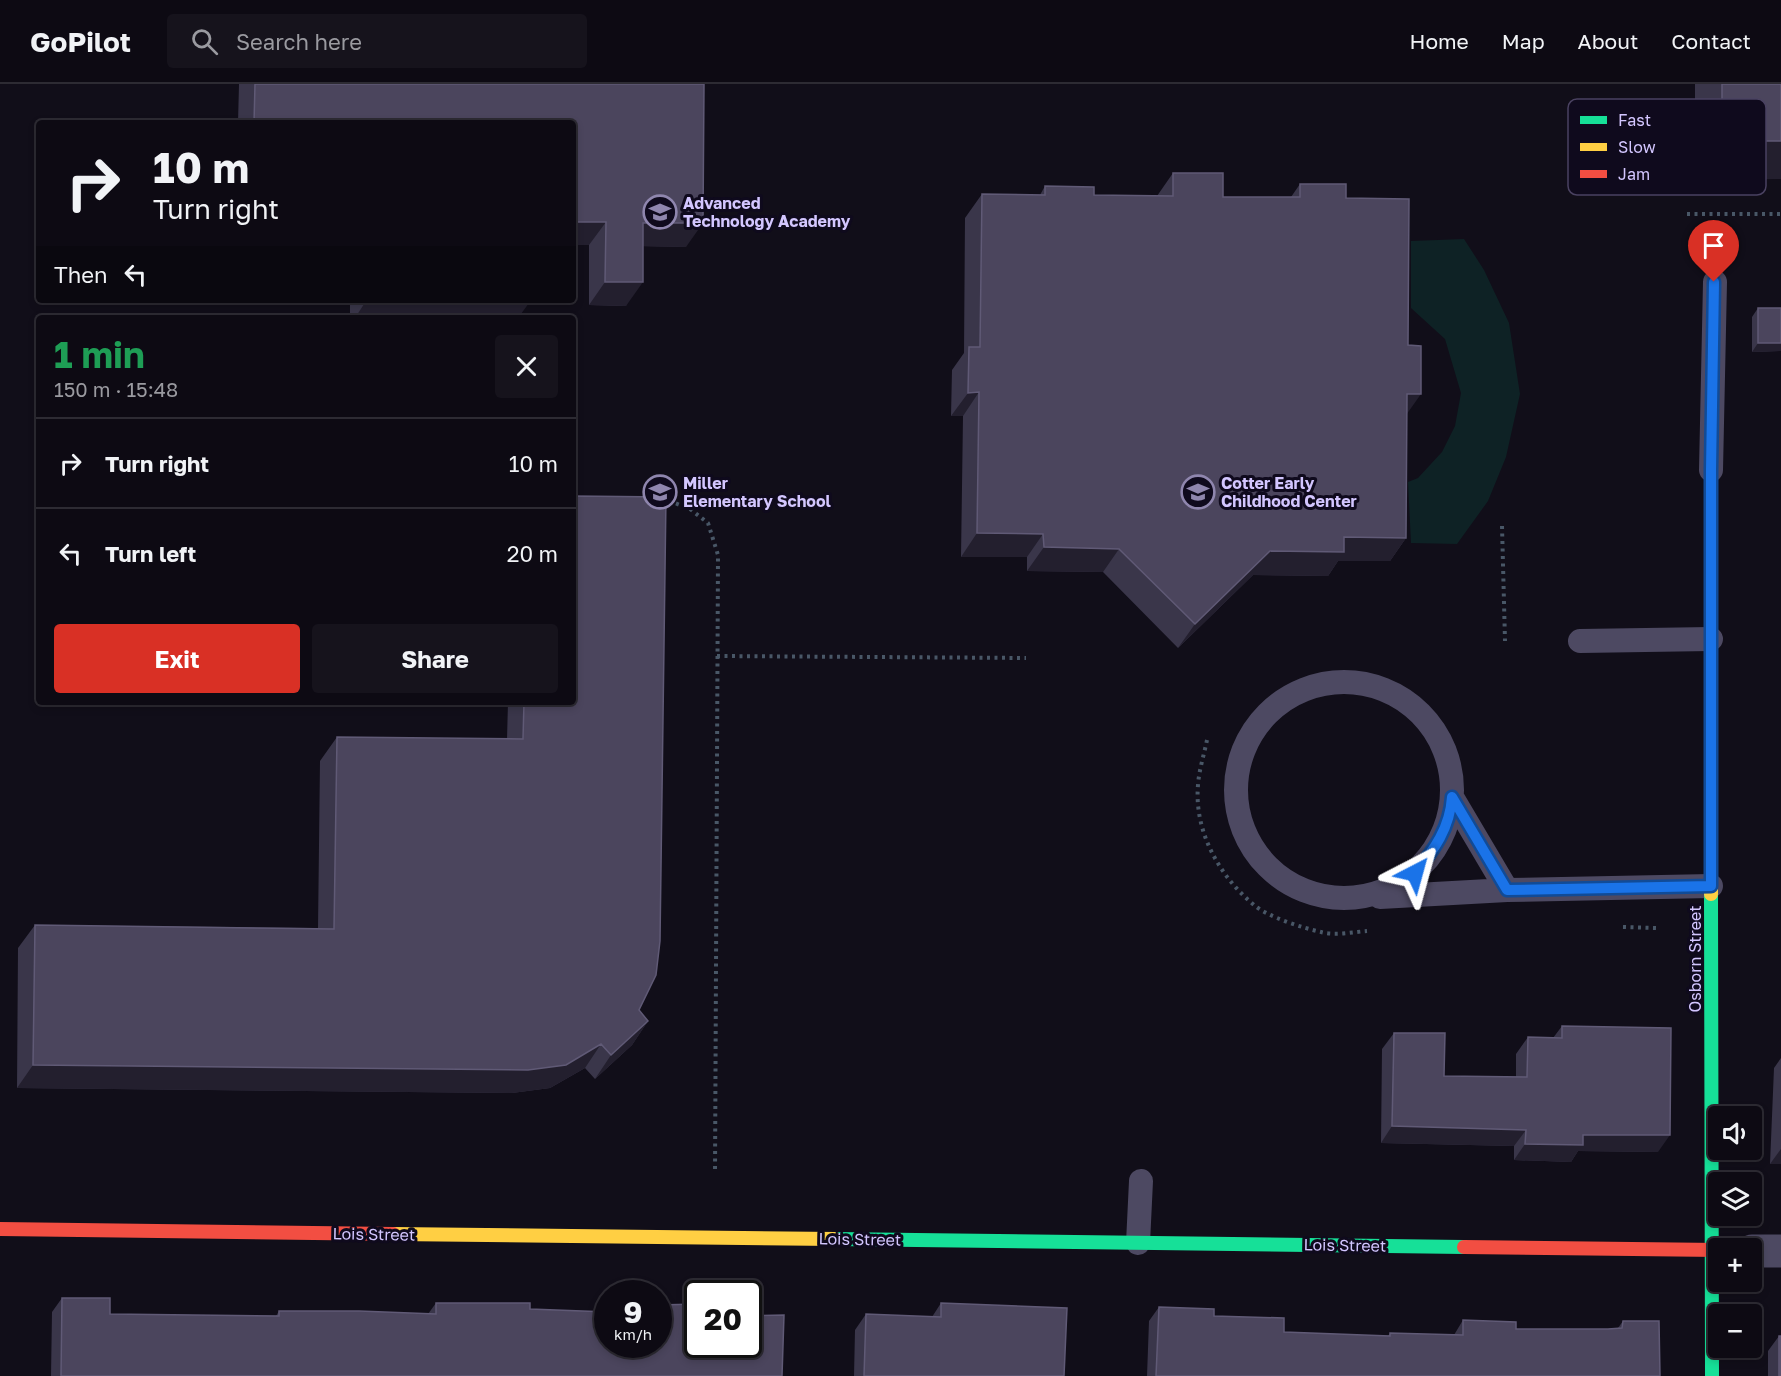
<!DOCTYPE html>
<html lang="en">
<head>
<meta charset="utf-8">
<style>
  :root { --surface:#0d0a13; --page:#16131c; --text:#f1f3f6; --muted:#9a9aa0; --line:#2d2b33; --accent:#d93025 }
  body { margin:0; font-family:"Golos Text",sans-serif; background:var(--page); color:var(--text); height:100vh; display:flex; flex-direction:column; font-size:22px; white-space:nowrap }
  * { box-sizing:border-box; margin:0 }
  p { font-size:20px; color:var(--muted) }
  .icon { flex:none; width:33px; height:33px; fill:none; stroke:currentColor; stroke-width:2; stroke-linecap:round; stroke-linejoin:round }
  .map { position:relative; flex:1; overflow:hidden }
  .side { position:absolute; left:36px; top:231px; width:540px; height:390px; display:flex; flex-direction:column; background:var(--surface); border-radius:6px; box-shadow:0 3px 9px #0003,0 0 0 2px var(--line) }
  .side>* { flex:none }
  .guide { position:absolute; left:36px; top:36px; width:540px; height:183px; border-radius:6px; box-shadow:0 3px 9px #0003,0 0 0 2px var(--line); background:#0d0a13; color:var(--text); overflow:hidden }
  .controls { position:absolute; left:1708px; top:1022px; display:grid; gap:12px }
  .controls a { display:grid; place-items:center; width:54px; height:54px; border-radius:6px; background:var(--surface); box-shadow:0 3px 9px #0003,0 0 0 2px var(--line); font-size:30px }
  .speed { position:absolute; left:594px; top:1196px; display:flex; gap:12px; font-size:30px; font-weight:700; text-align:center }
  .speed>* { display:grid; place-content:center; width:78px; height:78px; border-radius:50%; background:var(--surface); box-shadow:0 3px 9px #0003,0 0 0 2px var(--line); line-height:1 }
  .speed small { font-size:15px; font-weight:400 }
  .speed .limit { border:3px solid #111; border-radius:9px; background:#fff; color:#111 }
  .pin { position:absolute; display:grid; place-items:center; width:51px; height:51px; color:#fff; margin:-62px -26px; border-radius:50% 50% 50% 0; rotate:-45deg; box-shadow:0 0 6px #0007 }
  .pin .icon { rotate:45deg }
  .me { position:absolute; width:66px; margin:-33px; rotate:39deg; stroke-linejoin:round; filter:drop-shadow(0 0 4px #0008) }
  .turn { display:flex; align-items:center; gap:21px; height:126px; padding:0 18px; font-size:27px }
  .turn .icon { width:78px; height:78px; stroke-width:2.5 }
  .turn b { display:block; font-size:42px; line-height:51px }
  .then { display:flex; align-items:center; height:57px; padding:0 18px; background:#0003; gap:12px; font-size:22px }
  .round { display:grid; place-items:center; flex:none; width:63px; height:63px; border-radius:6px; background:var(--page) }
  .head { display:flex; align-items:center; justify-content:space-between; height:102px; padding:0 18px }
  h1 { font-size:36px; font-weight:700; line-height:45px; color:#1e9e55 }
  .button { display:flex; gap:12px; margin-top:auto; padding:12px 18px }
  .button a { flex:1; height:69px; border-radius:6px; background:var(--accent); color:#fff; font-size:24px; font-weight:700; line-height:69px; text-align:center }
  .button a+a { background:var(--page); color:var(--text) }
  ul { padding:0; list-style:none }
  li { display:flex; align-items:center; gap:18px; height:90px; padding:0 18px; border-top:2px solid var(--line) }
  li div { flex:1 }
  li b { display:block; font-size:22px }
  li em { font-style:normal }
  header { display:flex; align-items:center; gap:36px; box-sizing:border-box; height:84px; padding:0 30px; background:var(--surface); border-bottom:2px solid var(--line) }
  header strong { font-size:28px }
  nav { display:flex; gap:33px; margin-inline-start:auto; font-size:21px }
  .search { width:420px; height:54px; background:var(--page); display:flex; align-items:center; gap:15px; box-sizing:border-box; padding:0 21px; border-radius:6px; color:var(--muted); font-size:22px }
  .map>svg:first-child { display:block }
</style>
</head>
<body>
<header>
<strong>GoPilot</strong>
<div class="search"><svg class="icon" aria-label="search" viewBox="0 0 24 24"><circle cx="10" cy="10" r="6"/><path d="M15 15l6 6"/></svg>Search here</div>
<nav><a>Home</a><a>Map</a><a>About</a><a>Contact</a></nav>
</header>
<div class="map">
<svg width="1781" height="1292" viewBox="0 0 1781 1292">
  <rect width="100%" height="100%" fill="#110e19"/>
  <!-- green -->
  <path fill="#0e2225" d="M1464,155L1484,186L1509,239L1520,310L1506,373L1488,417L1457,460L1411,459L1408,398L1418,394L1442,368L1455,342L1461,309L1445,255L1411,224V157Z"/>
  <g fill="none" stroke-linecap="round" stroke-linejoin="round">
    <!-- path -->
    <path stroke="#495767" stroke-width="4" stroke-dasharray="3 4.5" stroke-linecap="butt" d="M1687,130H1781
      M35,412H39
      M662,414L690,425L708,439L718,471L715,1089
      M1502,442L1505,557
      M717,572L1026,574
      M1207,656C1204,671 1199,686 1198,701C1194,747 1219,792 1254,821C1268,833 1303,844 1321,848C1335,852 1353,848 1367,847
      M1623,843L1657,844"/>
    <!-- lane -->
    <path stroke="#4d4962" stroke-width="24" d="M1711,386L1715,198
      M1580,557L1711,555
      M1236 706a108 108 0 1 1 216 0a108 108 0 1 1-216 0Z
      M1452,713L1507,806L1711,802
      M1380,813L1507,806
      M1138,1159L1141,1097"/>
    <!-- street -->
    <path stroke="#4d4962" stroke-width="33" d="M1752,1167H1781"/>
    <!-- fast -->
    <path stroke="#16e098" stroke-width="14" d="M1711,810L1712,1292
      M835,1155L1464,1163"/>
    <!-- slow -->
    <path stroke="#ffcf43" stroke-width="14" d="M1711,386V810
      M393,1150L835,1155"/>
    <!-- jam -->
    <path stroke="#f24e42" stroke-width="14" d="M0,1145L393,1150
      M1464,1163L1719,1166"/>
  </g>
  <!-- wall -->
  <path fill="#3a364a" d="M239,0H704L686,163L643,162L626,222L589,221V161H573V39H238Z
    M1695,0H1781L1695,96Z
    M1173,89L1223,113H1291L1300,100L1346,114L1407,330L1406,454L1390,477H1338L1328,492L1253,491L1178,564L1103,488L1027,487V473H961L963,332H951L952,286L964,269L965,134L982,110L1040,111L1045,102L1094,111L1157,112Z
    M350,216H529L518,234H350Z
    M1758,224H1781V267L1752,268V233Z
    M508,618H573L639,926L648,937L632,961L595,995L585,984L550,1004L512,1009L17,1004L18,864L35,841L318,844L320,677L337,653L507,655Z
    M1562,942L1658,1068L1578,1067L1571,1078L1514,1076V1062L1381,1059L1382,965L1394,949L1444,992L1516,993V970L1528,953L1553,954Z
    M1781,974V1080H1770L1774,984Z
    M62,1214L110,1230L276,1232L279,1227L428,1230L436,1219L530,1225L698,1260L782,1292H51L52,1228Z
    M941,1219L1064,1292H854L855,1246L866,1230L932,1233Z
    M1159,1223L1214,1232L1284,1248L1388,1252L1390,1249L1454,1251L1463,1236L1516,1245H1608L1618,1244L1623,1237L1660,1292H1147L1149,1237Z
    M1779,1252L1781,1292H1768V1267Z"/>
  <!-- shaded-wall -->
  <path fill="#231f2e" d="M1722,57H1781V95L1695,96Z
    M573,138H606L589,161H573Z
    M643,139H703L686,163L627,162Z
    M605,198H643L626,222L589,221Z
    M366,217L529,219L518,234H355Z
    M1758,259H1781V267L1752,268Z
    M979,308L963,332H951L968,309Z
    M1407,310H1421L1404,334Z
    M977,449L1043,450L1027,473H961Z
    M1344,453L1406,454L1390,477H1338L1328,492L1253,491L1178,564L1195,540L1270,467Z
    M1044,463L1119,465L1103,488L1027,487Z
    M648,937L632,961L595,995L611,971Z
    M601,960L585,984L550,1004L512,1009L17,1004L33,981Z
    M1392,1042L1526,1046L1514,1062L1381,1059Z
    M1583,1051H1670L1658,1068L1578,1067L1571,1078L1514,1076L1525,1060Z
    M1781,1065V1080H1770Z"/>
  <!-- building -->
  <path fill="#4b455d" stroke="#605a76" stroke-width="1.5" d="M255,0H704L703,139H643V198H605L606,138H573V39H254Z
    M1722,0H1781V57H1722Z
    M1173,89H1223V113H1300V100H1346V114L1409,115L1408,261L1421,262V310H1407L1406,454L1344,453V468L1270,467L1195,540L1119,465L1044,463L1043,450L977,449L979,308L968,309L969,263H980L982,110L1045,111V102L1094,103V111L1173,112Z
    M366,216H529V219L366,217Z
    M1758,224H1781V259H1758Z
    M573,412L666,413L660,857L656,891L639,926L648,937L611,971L601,960L566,981L528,986L33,981L35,841L334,845L337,653L523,655L524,618H573Z
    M1562,942L1671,944L1670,1051H1583V1061L1525,1060L1526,1046L1392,1042L1394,949H1445L1444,992L1527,993L1528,953L1562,954Z
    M62,1214H110V1230L279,1232V1227H359L436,1230V1219H530V1225L608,1228V1260H658V1221L698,1220V1260H748V1232L784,1231L782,1292H61Z
    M941,1219L1067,1224L1064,1292H864L866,1230L941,1233Z
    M1159,1223L1214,1225V1232L1284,1234V1248L1390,1252V1249L1463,1251V1236L1516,1238V1245H1608L1622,1244L1623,1237H1659L1660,1292H1156Z
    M1779,1252H1781V1292H1779Z"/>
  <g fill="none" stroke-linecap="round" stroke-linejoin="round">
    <!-- route casing -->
    <g stroke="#114b97" stroke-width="15">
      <path id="route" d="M1415,789C1434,766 1450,744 1452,713L1507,806L1711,802V386L1714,198"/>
    </g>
    <!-- route -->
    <use href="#route" stroke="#1a73e8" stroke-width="10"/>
  </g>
  <!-- icons -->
  <defs>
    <g id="school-ring" transform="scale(1.725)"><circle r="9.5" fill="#0f0a1d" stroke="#8f86ae" stroke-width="1.5"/><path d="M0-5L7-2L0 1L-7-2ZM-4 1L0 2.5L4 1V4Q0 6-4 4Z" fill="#8f86ae"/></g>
  </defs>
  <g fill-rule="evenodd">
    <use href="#school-ring" x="660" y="128"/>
    <use href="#school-ring" x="660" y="408"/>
    <use href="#school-ring" x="1198" y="408"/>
  </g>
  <g text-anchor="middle" stroke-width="6" stroke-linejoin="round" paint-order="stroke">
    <!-- poi labels -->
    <g font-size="16" font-weight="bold" fill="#d3c6ff" stroke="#0f0a1d" text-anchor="start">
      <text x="683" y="125">Advanced<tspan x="683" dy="18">Technology Academy</tspan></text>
      <text x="683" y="405">Miller<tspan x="683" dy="18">Elementary School</tspan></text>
      <text x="1221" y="405">Cotter Early<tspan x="1221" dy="18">Childhood Center</tspan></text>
    </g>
    <!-- street labels -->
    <g font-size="16" fill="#d3c6ff" stroke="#0f0a1d">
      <text transform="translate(1695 875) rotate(-90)" y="6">Osborn Street</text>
      <text transform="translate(374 1150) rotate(1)" y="6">Lois Street</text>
      <text transform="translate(860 1155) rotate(1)" y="6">Lois Street</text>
      <text transform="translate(1345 1161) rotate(1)" y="6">Lois Street</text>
    </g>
  </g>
  <!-- legend -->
  <rect x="1568" y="15" width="198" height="96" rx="9" fill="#0f0a1d" stroke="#4a4261" stroke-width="1.5"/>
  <rect x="1580" y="32" width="27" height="8" fill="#16e098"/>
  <rect x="1580" y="59" width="27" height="8" fill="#ffcf43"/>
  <rect x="1580" y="86" width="27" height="8" fill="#f24e42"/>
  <g font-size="16" fill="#d3c6ff">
    <text x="1618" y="42">Fast</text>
    <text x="1618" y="69">Slow</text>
    <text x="1618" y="96">Jam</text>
  </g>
</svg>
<div class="controls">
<a><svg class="icon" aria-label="sound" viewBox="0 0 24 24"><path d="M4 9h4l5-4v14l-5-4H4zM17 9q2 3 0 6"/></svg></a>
<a><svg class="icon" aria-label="layers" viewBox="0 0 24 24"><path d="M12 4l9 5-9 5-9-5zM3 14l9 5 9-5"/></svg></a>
<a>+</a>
<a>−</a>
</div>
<div class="speed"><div>9<small>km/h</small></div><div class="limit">20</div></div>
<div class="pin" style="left:1714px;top:198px;background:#d93025"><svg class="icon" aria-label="arrive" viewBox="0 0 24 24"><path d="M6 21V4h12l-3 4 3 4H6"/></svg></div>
<svg class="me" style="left:1415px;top:789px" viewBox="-20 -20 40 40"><path d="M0-17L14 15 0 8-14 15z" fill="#1a73e8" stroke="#fff" stroke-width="4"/></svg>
<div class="guide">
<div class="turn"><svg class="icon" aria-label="right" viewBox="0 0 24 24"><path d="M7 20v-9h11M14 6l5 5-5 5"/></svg><div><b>10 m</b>Turn right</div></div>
<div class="then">Then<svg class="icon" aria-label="left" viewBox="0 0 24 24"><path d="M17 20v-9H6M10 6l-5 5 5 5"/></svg></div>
</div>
<section class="side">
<div class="head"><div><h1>1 min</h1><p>150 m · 15:48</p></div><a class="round"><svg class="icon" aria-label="close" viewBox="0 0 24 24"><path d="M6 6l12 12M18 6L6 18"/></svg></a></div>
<ul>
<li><svg class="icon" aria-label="right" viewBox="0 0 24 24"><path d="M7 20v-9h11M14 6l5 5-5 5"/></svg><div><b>Turn right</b></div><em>10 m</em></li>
<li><svg class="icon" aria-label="left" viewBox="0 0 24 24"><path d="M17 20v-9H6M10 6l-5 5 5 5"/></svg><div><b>Turn left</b></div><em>20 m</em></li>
</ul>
<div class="button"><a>Exit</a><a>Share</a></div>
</section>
</div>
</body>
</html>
